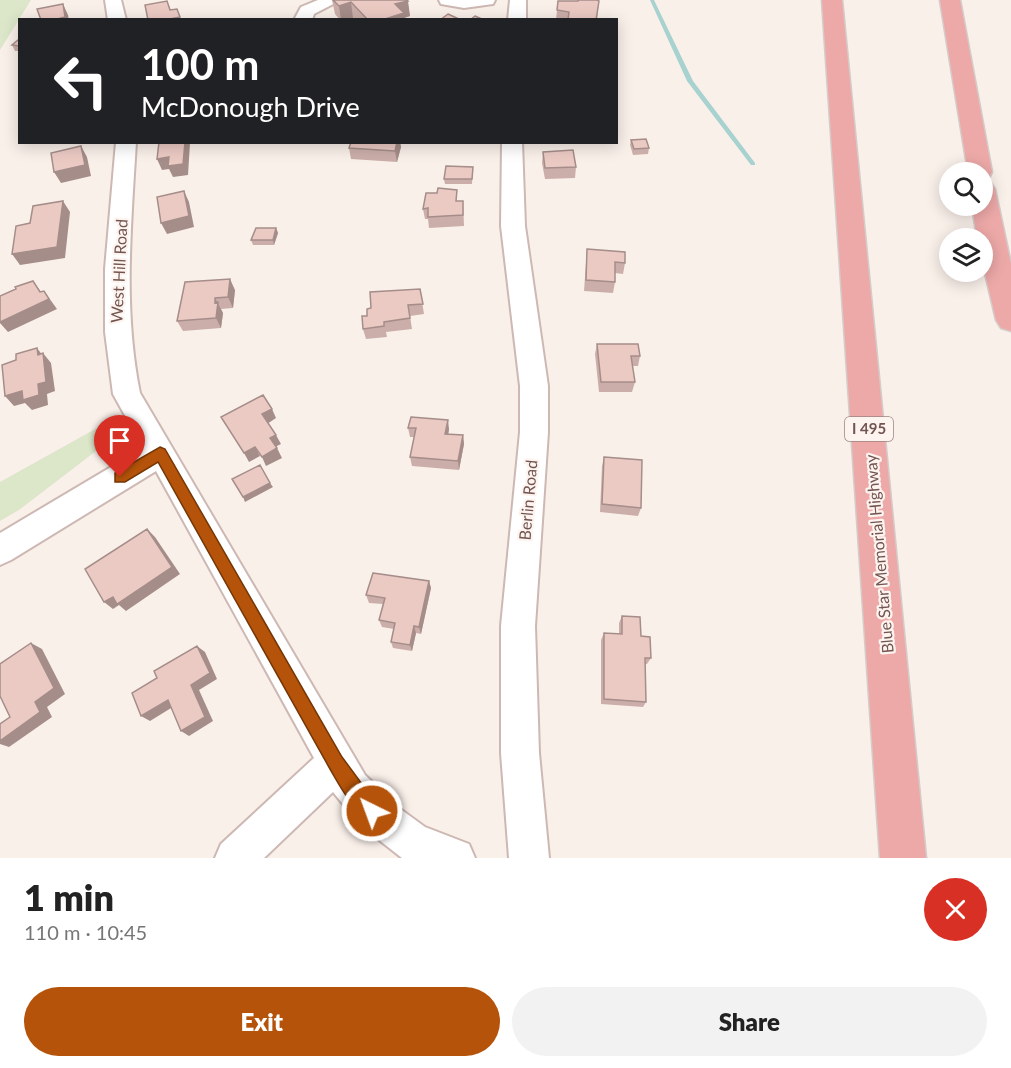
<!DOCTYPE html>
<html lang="en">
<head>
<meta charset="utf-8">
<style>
  :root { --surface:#fff; --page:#f2f2f2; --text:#222; --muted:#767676; --accent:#b45309 }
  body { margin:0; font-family:Lato,sans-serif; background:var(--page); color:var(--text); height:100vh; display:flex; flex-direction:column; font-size:22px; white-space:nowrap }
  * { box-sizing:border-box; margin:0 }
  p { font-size:20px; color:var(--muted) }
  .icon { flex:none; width:33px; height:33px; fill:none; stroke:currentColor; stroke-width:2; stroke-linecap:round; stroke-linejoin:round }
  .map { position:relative; height:858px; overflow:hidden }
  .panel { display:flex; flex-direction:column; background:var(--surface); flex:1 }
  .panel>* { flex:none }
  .top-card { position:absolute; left:18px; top:18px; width:600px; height:126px; border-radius:0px; box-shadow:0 3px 15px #0003; background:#202124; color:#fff; overflow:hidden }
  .buttons { position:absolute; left:939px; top:162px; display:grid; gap:12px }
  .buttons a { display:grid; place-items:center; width:54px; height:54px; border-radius:50%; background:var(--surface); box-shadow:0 3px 15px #0003; font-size:30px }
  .pin { position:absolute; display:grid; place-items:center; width:51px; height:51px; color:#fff; margin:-62px -26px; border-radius:50% 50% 50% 0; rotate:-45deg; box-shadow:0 0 6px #0007 }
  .pin .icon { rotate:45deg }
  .me { position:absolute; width:66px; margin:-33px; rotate:318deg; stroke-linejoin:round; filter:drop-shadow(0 0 4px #0008) }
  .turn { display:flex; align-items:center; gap:21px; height:126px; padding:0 24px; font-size:27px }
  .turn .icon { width:78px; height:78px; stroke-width:2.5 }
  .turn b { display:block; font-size:42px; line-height:51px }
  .round { display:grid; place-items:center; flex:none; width:63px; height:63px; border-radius:32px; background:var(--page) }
  .overview { display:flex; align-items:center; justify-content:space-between; height:102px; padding:0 24px }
  h1 { font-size:36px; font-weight:800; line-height:45px }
  .primary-button { display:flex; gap:12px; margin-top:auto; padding:12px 24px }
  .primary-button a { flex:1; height:69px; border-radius:36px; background:var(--accent); color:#fff; font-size:24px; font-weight:800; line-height:69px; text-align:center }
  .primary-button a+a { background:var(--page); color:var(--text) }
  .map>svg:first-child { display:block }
</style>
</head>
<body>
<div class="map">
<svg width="1011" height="858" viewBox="0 0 1011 858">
  <rect width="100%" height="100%" fill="#faf0ea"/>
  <!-- green -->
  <path fill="#dce6c9" d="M0,0H31L0,50Z
    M97,428L96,451L19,510L0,521V482Z"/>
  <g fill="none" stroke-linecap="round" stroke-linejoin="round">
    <!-- stream -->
    <path fill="#a7d2cf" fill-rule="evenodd" d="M650,0H654L693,81L755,163V165H751L687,81Z"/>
    <!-- minor casing -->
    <g stroke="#cdb8b3" stroke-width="4">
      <path id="minor" d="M105,0H121L126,20H108Z
        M318,0H341L314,14L312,20H294L301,7Z
        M439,0H495L493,4L464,8L441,4Z
        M510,0H526V20H508Z
        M116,142H136C131,227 123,309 140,393L365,775L399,808L425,827L469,844L475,858H402L360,825L333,792L264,858H215L221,844L314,758L156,471L11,560L0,565V533L143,448L113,394L105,332V269Z
        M502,142H522L525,226L548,386V432L535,626L539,753L549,858H509L501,753V626L520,432V386L501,226Z"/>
    </g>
    <!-- highway casing -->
    <g stroke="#d5ccca" stroke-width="3">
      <path id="highway" d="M822,0H842L926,858H880Z
        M940,0H960L992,172L989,178L982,179V172H968Z
        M982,181L991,183L995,189L1011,264V331L1001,328L996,320L982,261V238H977L972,206H982Z"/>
    </g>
    <!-- minor -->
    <use href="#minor" fill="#fff" fill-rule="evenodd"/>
    <!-- highway -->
    <use href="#highway" fill="#eda9a8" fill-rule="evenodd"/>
  </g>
  <!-- wall -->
  <path fill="#cbaea9" d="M332,0H407L410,16L404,18L405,20H355L353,18L348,20H340L335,14Z
    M599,1L597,20H556L557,10Z
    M20,40V51H15L12,45Z
    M631,140L649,148L648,154L633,155L630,145Z
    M351,142H400L401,147L397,162L351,159L349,148Z
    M543,152L576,167L575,178L545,179L542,163Z
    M473,167L472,184H445L444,179Z
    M458,201H463L464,226L429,228L428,219H425L423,209Z
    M276,228L278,233L274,245H253L251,240Z
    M587,249L625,263L623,274L615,273V282L613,293L584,291Z
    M185,282L235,290L233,308L221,309L223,313L221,328L183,331L177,321Z
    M420,289L424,314L410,316L412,329L386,332L387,337L366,339L363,329L367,316L371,308Z
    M597,344L640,356L638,366H632L635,382L632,392H599L595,354Z
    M408,428L449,429L448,434L463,435L464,444L459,470L412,466L410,457L414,437H410Z
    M604,457L641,508L638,516L600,512L602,466Z
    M429,581L431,588L421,634L416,633L412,651L393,648L391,642L394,629L382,627L379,620L383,604L369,603L366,595Z
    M622,616L641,636L651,658L647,664H645L646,702L643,707L601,704V640L604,633L619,634V623Z"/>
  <!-- shaded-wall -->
  <path fill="#a58d89" d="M167,1L171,11L177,9L181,20H165Z
    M408,1L410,16L404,18L405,20H382L395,4Z
    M351,2L353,18L348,20H341L339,6Z
    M63,4L68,15L69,20H53Z
    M185,142H189L190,143L188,175L173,177L169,169L162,170L157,159Z
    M397,142H400L401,147L397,162L395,151Z
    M81,146L87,157L91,176L61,183L54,172Z
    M184,191L189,202L194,227L167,234L161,223Z
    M63,201L70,212L65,258L20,265L12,254Z
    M276,228L278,233L274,245L273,240Z
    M230,279L235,290L233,308L228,297Z
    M33,281L41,292L44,291L57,309L8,332L0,323V322L40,292Z
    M215,298L223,313L221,328L216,318L215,303Z
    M37,348L43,356V353L51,363L55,391L47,394L48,405L32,410L25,403L14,406L5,396L38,384Z
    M272,409L276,418L267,424L262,414Z
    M448,420L449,429L447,443L445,434Z
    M276,435L281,444L275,447L270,438Z
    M463,435L464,444L459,470L458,461Z
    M255,447L260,456L249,462L244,453Z
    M277,448L282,458L266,466L262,457Z
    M270,483L273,487L245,502L243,497Z
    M147,529L155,537L180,574L126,611L119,605L113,609L104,602Z
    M429,581L431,588L421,634L419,627Z
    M414,626L416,633L412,651L410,645Z
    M31,643L42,649L65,694L47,707L52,717L9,747L0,744V741L35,702Z
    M197,646L205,652L217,679L199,690L213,721L189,736L181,731L191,685Z
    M168,700L176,705L150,721L141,716Z"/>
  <!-- building -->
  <path fill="#eccac4" stroke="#a58d89" stroke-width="1.5" d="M333,0H407L408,1L395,4L404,13L382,20H368L351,2L339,6Z
    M578,0H597L599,1L596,20H568L569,12L557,10L558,1H578Z
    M167,1L170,10L177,9L180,17L165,20H148L145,5Z
    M63,4L65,17L53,20H41L37,9Z
    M448,14L461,20H440Z
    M475,16L484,20H470Z
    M18,40H20V46L12,45Z
    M646,139L649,148L634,149L631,140Z
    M159,142H185L183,164L168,166L169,157L157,159Z
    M351,142H397L395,151L349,148Z
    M81,146L85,165L54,172L51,153Z
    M573,150L576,167L545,168L543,152Z
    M446,166L473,167L472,179H444Z
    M438,188L457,190L456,201H463V215L428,217V208L423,209L426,193H437Z
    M184,191L189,216L161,223L157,197Z
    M63,201L57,247L12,254L16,226L30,223L33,206Z
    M256,228H276L273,240H251Z
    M587,249L625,252V263L615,262V282L586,280Z
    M230,279L228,297L215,298V303L218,302L216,318L177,321L185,282Z
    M33,281L40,292L44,291L49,299L0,322V296L16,289L15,287Z
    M420,289L423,304L408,305L410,318L384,322V326L363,329L362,316H367V309L371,308L370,292Z
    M597,344H638L640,356H631L635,382H601Z
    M37,348L38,355L43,353L46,382L38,384L39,395L23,400L22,391L5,396L2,365L16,360V354Z
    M263,395L272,409L262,414L276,435L270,438L277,448L262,457L255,447L244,453L221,417Z
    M411,417L448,420L445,434L463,435L458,461L410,457L416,428H408Z
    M604,457L642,460L641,508L602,504Z
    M260,465L270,483L243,497L232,479Z
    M147,529L172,567L117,604L113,597L104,602L85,569Z
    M373,573L429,581L419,627L414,626L410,645L391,642L395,623L379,620L385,598L366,595Z
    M622,616L640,617L641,636L650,637L651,658H645L646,702L604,699V633L622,634Z
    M31,643L54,688L35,702L40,712L0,741V724L10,717L0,696V664Z
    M197,646L210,673L191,685L205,717L181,731L168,700L141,716L132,693L157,678L154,671Z"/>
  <!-- route -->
  <path fill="#b45309" stroke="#753606" stroke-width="1.5" d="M160,447L165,449L342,757L382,811L379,817L372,820C353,812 340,786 330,769L158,462L125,482H115V473Z"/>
  <g text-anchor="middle" stroke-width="4.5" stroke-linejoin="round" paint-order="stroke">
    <!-- shield labels -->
    <rect fill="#fdf4f0" stroke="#9c8480" stroke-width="1.5" x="845" y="417" width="48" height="24" rx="4.5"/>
    <g font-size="15" font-weight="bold" fill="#725450">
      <text x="869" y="434">I 495</text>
    </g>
    <!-- street labels -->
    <g font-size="16" fill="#725450" stroke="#fdf4f0">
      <text transform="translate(119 271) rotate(-87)" y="6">West Hill Road</text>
      <text transform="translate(528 500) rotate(-85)" y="6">Berlin Road</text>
      <text transform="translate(879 554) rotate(-95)" y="6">Blue Star Memorial Highway</text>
    </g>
  </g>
</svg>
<div class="buttons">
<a><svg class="icon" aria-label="search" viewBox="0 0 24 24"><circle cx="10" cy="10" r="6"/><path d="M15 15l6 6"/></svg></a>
<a><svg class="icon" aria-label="layers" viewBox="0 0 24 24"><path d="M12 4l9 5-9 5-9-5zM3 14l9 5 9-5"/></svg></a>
</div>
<div class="pin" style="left:120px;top:477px;background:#d93025"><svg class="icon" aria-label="arrive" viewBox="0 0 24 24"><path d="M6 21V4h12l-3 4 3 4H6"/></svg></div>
<svg class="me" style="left:372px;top:811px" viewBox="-20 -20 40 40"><circle r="17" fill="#b45309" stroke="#fff" stroke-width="3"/><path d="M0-11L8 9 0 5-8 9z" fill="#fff"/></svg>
<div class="top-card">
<div class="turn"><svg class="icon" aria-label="left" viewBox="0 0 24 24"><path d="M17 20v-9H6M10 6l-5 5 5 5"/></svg><div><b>100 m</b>McDonough Drive</div></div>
</div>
</div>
<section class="panel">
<div class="overview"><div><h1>1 min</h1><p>110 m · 10:45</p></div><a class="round" style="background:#d93025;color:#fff"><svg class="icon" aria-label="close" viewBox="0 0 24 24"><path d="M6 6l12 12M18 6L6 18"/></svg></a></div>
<div class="primary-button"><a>Exit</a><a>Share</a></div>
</section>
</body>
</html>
